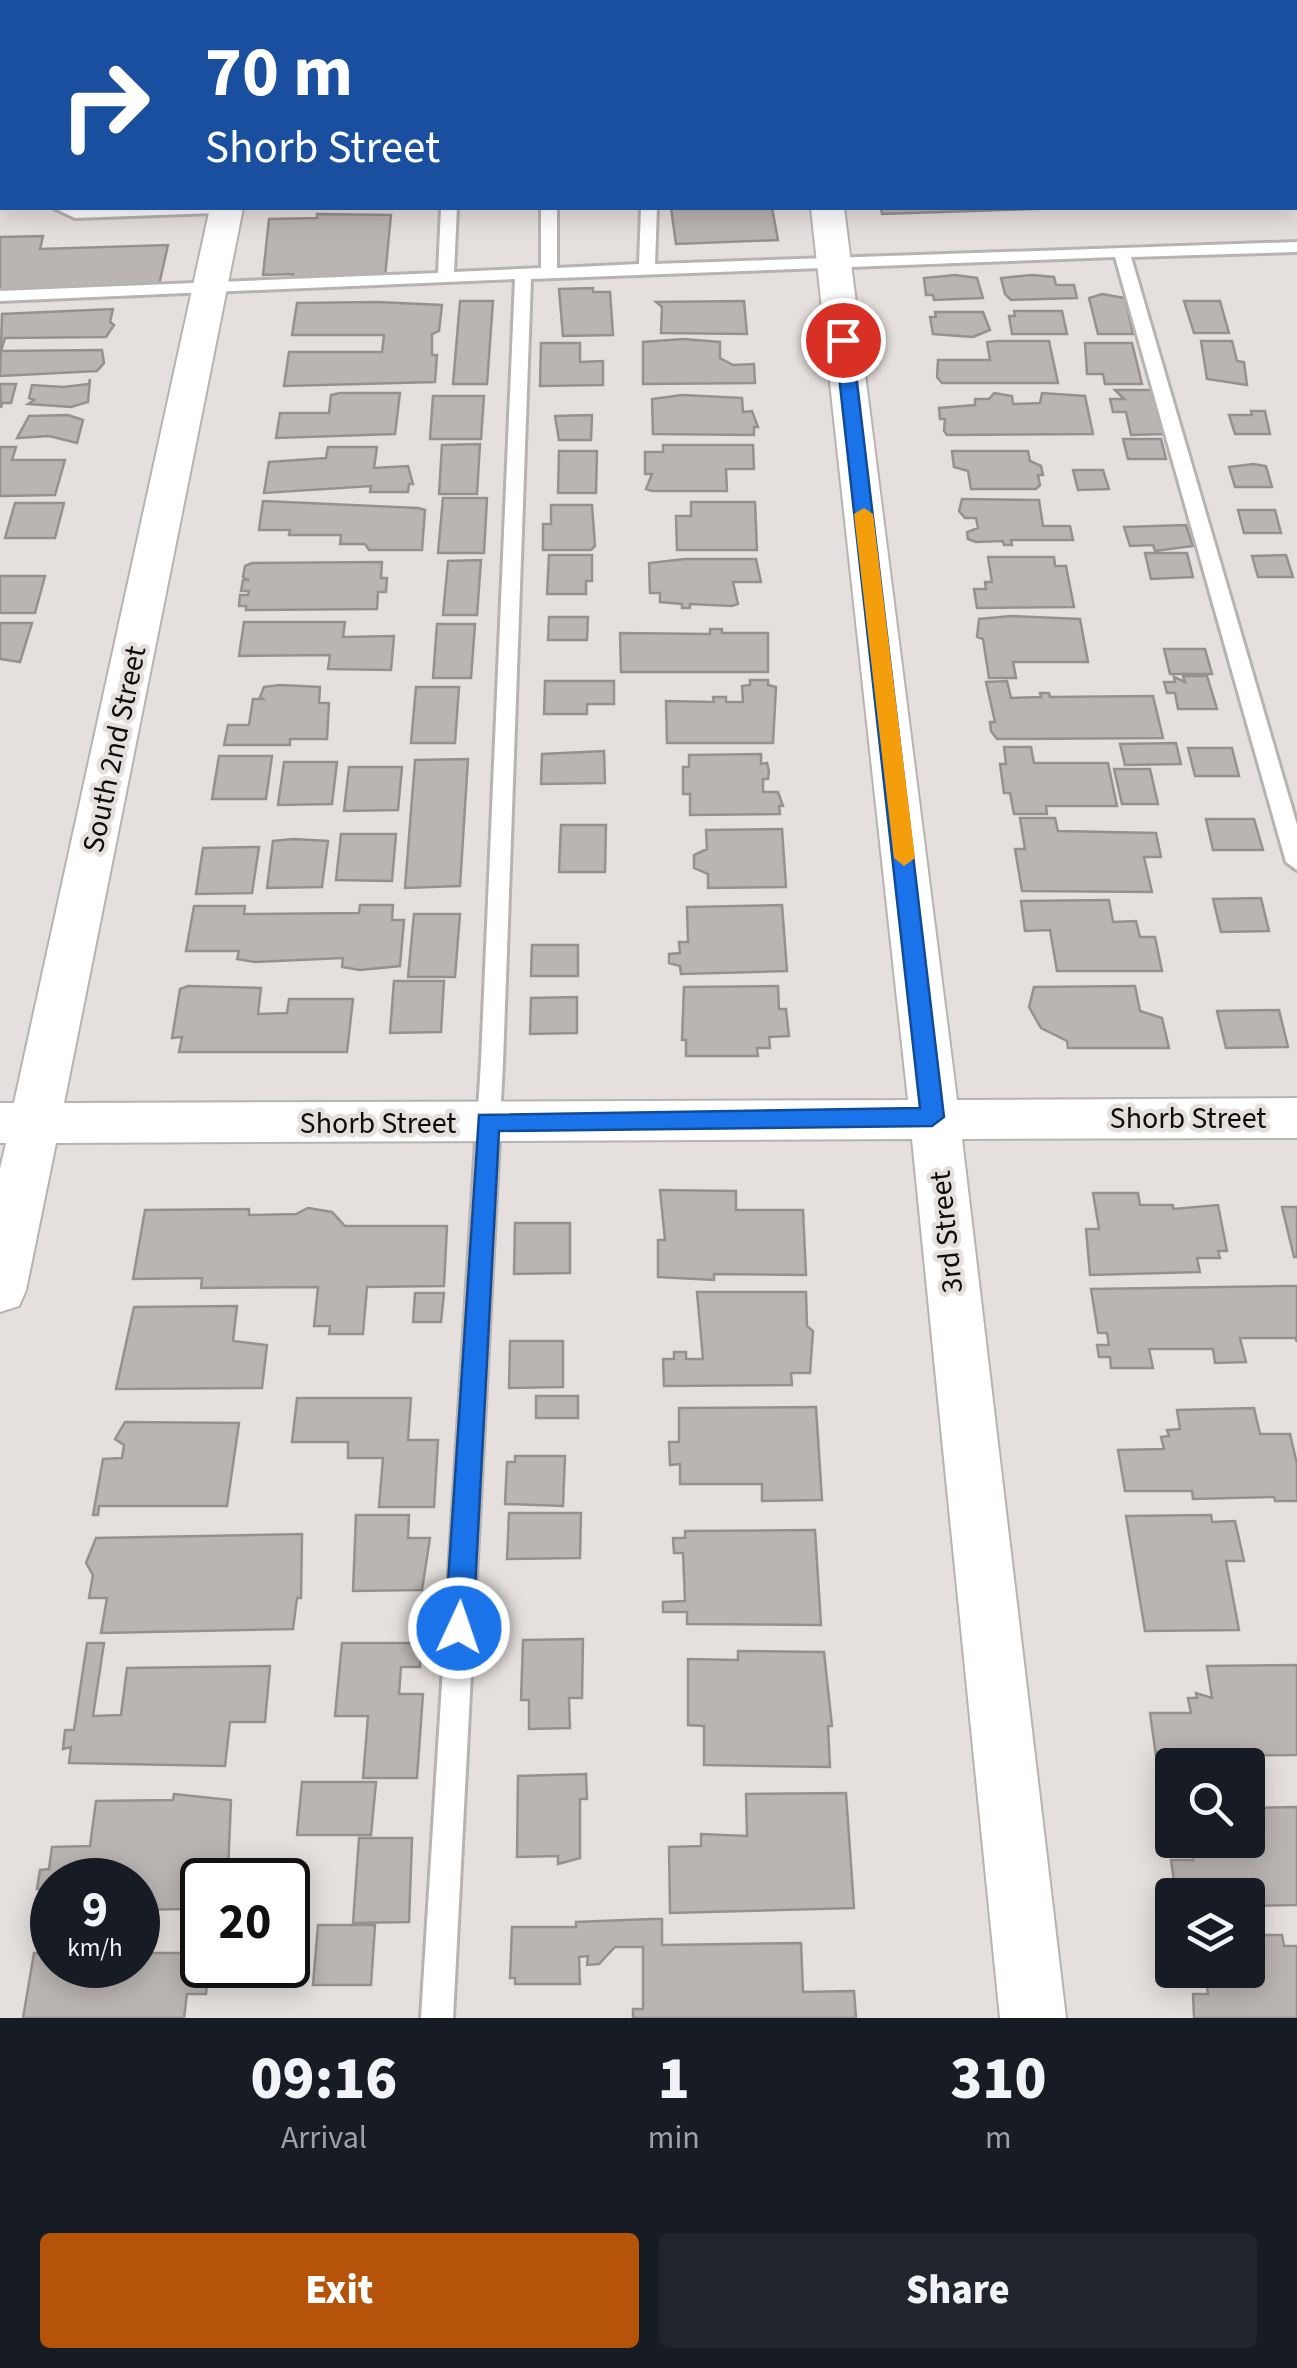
<!DOCTYPE html>
<html lang="en">
<head>
<meta charset="utf-8">
<style>
  :root { --surface:#171b24; --page:#20242c; --text:#f1f3f6; --muted:#9ea1a6; --accent:#b45309 }
  body { margin:0; font-family:"Source Sans 3",sans-serif; background:var(--page); color:var(--text); height:100vh; display:flex; flex-direction:column; font-size:38px; white-space:nowrap }
  * { box-sizing:border-box; margin:0 }
  p { font-size:32px; color:var(--muted) }
  .icon { flex:none; width:55px; height:55px; fill:none; stroke:currentColor; stroke-width:2; stroke-linecap:round; stroke-linejoin:round }
  .map { position:relative; height:2018px; overflow:hidden }
  .details { display:flex; flex-direction:column; background:var(--surface); flex:1 }
  .details>* { flex:none }
  .top-card { position:absolute; left:0px; top:0px; width:1298px; height:210px; box-shadow:0 5px 25px #0003; background:#1a4fa0; color:#fff; overflow:hidden }
  .buttons { position:absolute; left:1155px; top:1748px; display:grid; gap:20px }
  .buttons a { display:grid; place-items:center; width:110px; height:110px; border-radius:10px; background:var(--surface); box-shadow:0 5px 25px #0003; font-size:50px }
  .speed { position:absolute; left:30px; top:1858px; display:flex; gap:20px; font-size:50px; font-weight:700; text-align:center }
  .speed>* { display:grid; place-content:center; width:130px; height:130px; border-radius:50%; background:var(--surface); box-shadow:0 5px 25px #0003; line-height:1 }
  .speed small { font-size:25px; font-weight:400 }
  .speed .limit { border:5px solid #111; border-radius:15px; background:#fff; color:#111 }
  .pin { position:absolute; display:grid; place-items:center; width:85px; height:85px; color:#fff; margin:-42px; border:5px solid #fff; border-radius:50%; box-shadow:0 2px 10px #0007 }
  .me { position:absolute; width:110px; margin:-55px; rotate:3deg; stroke-linejoin:round; filter:drop-shadow(0 0 8px #0008) }
  .turn { display:flex; align-items:center; gap:35px; height:210px; padding:0 40px; font-size:45px }
  .turn .icon { width:130px; height:130px; stroke-width:2.5 }
  .turn b { display:block; font-size:70px; line-height:85px }
  .eta { display:flex; justify-content:space-evenly; align-items:center; height:170px; text-align:center }
  .eta b { font-size:60px; font-weight:800; line-height:70px }
  .button { display:flex; gap:20px; margin-top:auto; padding:20px 40px }
  .button a { flex:1; height:115px; border-radius:10px; background:var(--accent); color:#fff; font-size:40px; font-weight:800; line-height:115px; text-align:center }
  .button a+a { background:var(--page); color:var(--text) }
  .map>svg:first-child { display:block }
</style>
</head>
<body>
<div class="map">
<svg width="1297" height="2018" viewBox="0 0 1297 2018">
  <rect width="100%" height="100%" fill="#e5e0dd"/>
  <!-- building -->
  <path fill="#bab5b2" stroke="#96918e" stroke-width="2.5" d="M338,0H757V2H338Z
    M844,0H1069V2H844Z
    M1069,0H1294L1295,2H1069Z
    M671,208H772L778,240L676,244Z
    M881,208H1065L882,214Z
    M317,214L391,215L385,277L292,280L293,274L263,275L269,219L317,218Z
    M43,236L40,249L168,245L159,285L0,290V237Z
    M955,275L977,278L983,298L934,300L933,295H926L924,278Z
    M1032,275L1054,277L1056,285H1074L1077,298L1011,300L1005,294L1001,278Z
    M593,288V292H610L613,335L563,336L559,289Z
    M1102,294L1125,298L1133,334H1098L1089,298Z
    M460,301H493L487,384H453Z
    M744,301L747,334L661,333L662,307L656,302Z
    M1184,301H1220L1229,333H1194Z
    M377,302L442,305L439,331L432,334V355H437L435,382L284,386L289,352H382L384,335H292L297,303Z
    M113,309L110,322L114,325L106,337L5,338L1,351L102,350L104,363L97,371L0,376L2,314Z
    M1014,311H1062L1067,334H1012L1009,316H1015Z
    M935,312H983L990,330L973,337L933,334L930,317H936Z
    M683,339L720,342V358L733,365L754,364L755,383L643,384V342Z
    M997,341H1049L1058,383H942L937,377L938,360H990L987,342Z
    M1201,341H1232L1237,361L1244,362L1247,385L1207,379Z
    M541,343H580V362L603,361V385L540,386Z
    M1085,343H1132L1142,384H1105L1103,374H1087Z
    M90,379L88,402L71,407L28,404L34,400L29,398L32,385L63,387L89,384Z
    M0,384H16L11,403H2L1,408Z
    M1115,390H1152L1164,434L1131,435L1126,412H1113L1110,399H1124Z
    M340,393H400L395,434L276,438L280,413H329L331,395Z
    M994,393L1012,396L1013,404L1040,403L1042,393L1085,396L1093,434L947,435L944,431L945,419H940L939,408L975,405V399H989Z
    M682,395L742,398L743,412L752,411L758,427H754V435L653,434L652,399Z
    M433,396H484L481,439H430Z
    M1251,411H1265L1270,434H1235L1229,415H1252Z
    M68,415L83,420L77,443L49,436L17,438L29,416Z
    M592,415L591,440H559L555,416Z
    M1123,439H1161L1166,459H1128Z
    M480,444L477,494H439L442,445Z
    M663,445H753L754,469H726L727,491H652L646,489L652,474H645V452H663Z
    M0,447H16L12,460H65L55,495L0,496Z
    M328,447H377L374,468L408,466L413,484H409L408,492H370L371,486L264,493L269,462L326,458Z
    M559,451H597L596,493H558Z
    M952,451H1028L1030,461L1041,466L1043,475H1038L1040,485L1036,489H971L968,471L954,467Z
    M1253,464L1266,466L1272,487H1235L1229,467Z
    M1073,470H1103L1109,489L1078,490Z
    M443,498H487L484,553H438Z
    M962,499L1039,500L1043,526H1070L1073,540H1011L1012,545H1004L1003,541L976,542L968,539L967,532L978,528L976,518H965L959,511Z
    M263,501L418,508L425,510L422,550H369L365,544H340L341,535H289L290,530H259Z
    M691,502H755L757,550H677L676,516H691Z
    M15,503H64L55,538H5Z
    M551,505H592L595,546L591,550H543V524H551Z
    M1238,510H1275L1281,533H1244Z
    M1186,525L1193,546L1155,551L1153,545L1130,546L1124,527Z
    M1145,553H1187L1193,577L1151,579Z
    M549,555H592V581H586V594H547Z
    M1286,555L1293,577H1258L1252,556Z
    M988,557H1054L1055,566H1066L1074,607L977,608L974,589H986L985,582H992Z
    M685,559H756L761,582H733L738,604L732,606L690,604V608H682V604L660,602V593H650L649,563Z
    M481,560L477,615H443L448,561Z
    M382,562L381,578H387L386,592H378L377,609L246,610V606H239L240,595H248L249,591H241L243,580H249L243,577L245,566L252,563Z
    M0,576H45L35,613H0Z
    M1011,616L1080,619L1088,662H1013L1016,678H989L983,639L977,637L979,619Z
    M549,617H588L587,640H548Z
    M244,622H345L343,637L394,636L391,670L328,669L330,655L239,656Z
    M0,623H32L20,662L0,659Z
    M437,624H475L471,678H433Z
    M710,629H722V633H768V672H621L620,633L710,634Z
    M1164,649H1205L1212,674H1170Z
    M1183,676H1207L1217,709H1178L1175,693H1167L1164,682H1175L1174,677L1185,682Z
    M750,680H768V685L776,687L773,743H667L666,701L714,702L713,697H726V702H743L742,686L750,685Z
    M545,681H614V704H587V714H544Z
    M1007,681L1011,698L1041,697L1040,693H1049L1050,697L1153,696L1163,738L997,739L991,731L990,722H995L986,682Z
    M280,685L320,687L319,703H329L327,739H290V745H224L228,725H249L253,699H263L260,697L264,687Z
    M416,687H459L455,743H411Z
    M1176,743L1181,764L1125,765L1120,744Z
    M1004,747H1031L1034,763H1108L1117,806H1046L1047,814H1014L1010,793H1004L1000,764H1006Z
    M1188,748H1232L1239,776H1195Z
    M604,751L605,783L541,784L542,754Z
    M761,754V764L767,763L769,771L768,779H763V792H778L783,806H779L780,814L690,815V794H683V767H689V755Z
    M219,756H272L266,799H212Z
    M468,759L460,886L405,888L415,760Z
    M284,762H337L332,804L278,805Z
    M349,767H402L398,810L344,811Z
    M1114,769H1150L1158,804H1122Z
    M1020,818H1055L1058,831L1156,833L1161,857H1144L1152,892L1022,891L1015,849H1025Z
    M1206,819H1254L1263,850H1213Z
    M561,825H606L605,872H559Z
    M782,829L786,887L708,888V874L694,868V855L707,849L706,830Z
    M341,834H396L392,881L336,880Z
    M293,839L328,841L322,887L267,888L273,841Z
    M259,847L252,893L196,894L203,848Z
    M1261,898L1269,931L1221,932L1213,899Z
    M1109,900L1113,922L1136,921L1140,937H1155L1162,971H1057L1050,930L1025,931L1021,901Z
    M360,905H393L392,920H404L400,966L360,970L342,967L343,958L255,962L237,959L239,951H186L194,906H245L244,914L359,913Z
    M782,905L787,971L681,974L680,966L669,963V954L680,953L679,942H688L687,907Z
    M414,914H460L455,977H408Z
    M532,945H578V976H531Z
    M394,981H444L441,1032L390,1033Z
    M188,986L261,988L258,1014L287,1013L289,999H353L347,1052H179L182,1037L172,1038L180,989Z
    M778,986L779,1009H786L789,1036L769,1037L770,1048H757L758,1056H686V1040H682L684,987Z
    M1135,986L1140,1011L1162,1018L1169,1048H1068L1067,1041L1041,1028L1029,1007L1034,987Z
    M577,997V1033L530,1034L531,998Z
    M1279,1010L1288,1047L1226,1048L1217,1011Z
    M660,1190L736,1191V1210H803L806,1275L714,1274V1280L658,1277V1240H665Z
    M1093,1193H1138L1140,1205H1173V1209L1218,1205L1227,1251H1218L1220,1258H1197L1200,1272L1090,1275L1086,1229H1099Z
    M1282,1207H1297V1257H1294Z
    M308,1208L332,1212L345,1226H447L444,1286L367,1287L363,1334H329L330,1326H314L318,1287L201,1288L202,1278L133,1279L145,1210L249,1209V1215L296,1214Z
    M515,1223H570V1273L514,1274Z
    M1284,1286H1297V1342L1295,1338H1240L1246,1362L1215,1363L1213,1349H1149L1153,1368H1111L1110,1357H1099L1097,1345H1109L1107,1333H1098L1091,1289Z
    M697,1292H806L807,1326L813,1331L810,1373H791L792,1385L664,1386L663,1359H674V1352H686V1359H703Z
    M415,1293H444L441,1322H413Z
    M237,1306L233,1341L267,1345L262,1388L116,1389L134,1307Z
    M510,1341H563V1387L509,1388Z
    M536,1396H578V1418H536Z
    M297,1398H411L408,1440H438L434,1507H379L383,1458H348V1442H292Z
    M816,1407L822,1500L762,1501V1484H680V1464L670,1465L669,1442H679V1408Z
    M1254,1408L1260,1434H1290L1297,1464V1501H1275L1274,1497L1193,1499L1192,1491H1125L1118,1450L1164,1449L1161,1437L1169,1436L1167,1430L1180,1429L1177,1410Z
    M125,1422L239,1423L227,1506H99L98,1515H93L103,1459L122,1458L124,1445L115,1439Z
    M515,1456H565L563,1506L505,1504L507,1462H515Z
    M509,1513H581L580,1558L507,1559Z
    M356,1515H409L408,1538H430L422,1590L353,1591Z
    M1211,1515L1212,1522L1235,1521L1244,1561H1226L1239,1630L1145,1631L1126,1516Z
    M815,1530L821,1625L687,1624V1612H663V1602L685,1601L683,1553H674L673,1538H685V1531Z
    M302,1534L301,1598H297L293,1629L101,1633L107,1598H89L93,1575L86,1563L96,1538Z
    M583,1639L582,1698H569L570,1728L529,1729V1700H521L523,1640Z
    M87,1643H104L93,1716L121,1715L127,1668L270,1666L265,1722H230L225,1766L69,1763L71,1747L63,1749L65,1730H74Z
    M342,1643H421L420,1667H401L399,1694H423L417,1778H363L368,1716H335Z
    M738,1651L824,1652L832,1726H828L830,1767L704,1765V1726L688,1725V1659L738,1660Z
    M1297,1665V1755L1156,1756L1150,1713H1191L1188,1698H1197L1196,1693L1212,1698L1207,1666Z
    M586,1774L587,1799H580V1858L558,1864V1856L517,1857L518,1776Z
    M1159,1780H1172V1837H1169Z
    M302,1782H376L371,1835H297Z
    M846,1793L854,1908L670,1913L669,1847L701,1846V1834L747,1836L746,1794Z
    M174,1794L231,1800L228,1871L187,1872L183,1909L138,1910V1880H52V1911H42L46,1889H37L40,1870L49,1869L52,1847L90,1846L96,1801L173,1800Z
    M1297,1807V1905L1248,1906V1895H1176L1171,1860H1193L1189,1840H1248V1808Z
    M359,1838H412L409,1922L353,1923Z
    M651,1919H662V1945L801,1943L803,1992L854,1991L856,2018H633V2009H643V1947H615L599,1964L587,1965L588,1956L579,1957L580,1984H515V1978H510L512,1927H576V1922Z
    M318,1925H375L371,1985H313Z
    M1257,1935H1282L1284,1946H1297V2018H1194L1193,1994H1208L1205,1970H1248V1946H1259Z
    M34,1953H52V1965H138V1953H202V1965H209L206,1994H187L184,2018H23Z"/>
  <g fill="none" stroke-linecap="round" stroke-linejoin="round">
    <!-- lane casing -->
    <g stroke="#b8b3b0" stroke-width="6">
      <path id="lane" d="M54,208H223L215,213L75,218Z
        M441,208H457L454,272L541,268V208H557V268L639,264L641,208H657L655,264L1297,242V252L1131,257L1297,825V870L1286,862L1115,257L531,279L503,1062L453,2018H421L481,1062L515,279L0,301V291L438,273Z"/>
    </g>
    <!-- street casing -->
    <g stroke="#b8b3b0" stroke-width="4">
      <path id="street" d="M791,0H821L822,2H793Z
        M210,208H243L64,1103L908,1100L811,208H844L957,1100L1297,1098V1138L962,1139L1066,2018H1000L912,1139L56,1143L26,1290L19,1306L0,1312V1169L6,1143H0V1103H14Z"/>
    </g>
    <!-- primary casing -->
    <g stroke="#8d4f23" stroke-width="5">
      <path id="primary" d="M1295,92H1297V114H1295Z
        M0,125H2V147H0Z"/>
    </g>
    <!-- lane -->
    <use href="#lane" fill="#fff" fill-rule="evenodd"/>
    <!-- street -->
    <use href="#street" fill="#fff" fill-rule="evenodd"/>
    <!-- primary -->
    <use href="#primary" fill="#e3aa83" fill-rule="evenodd"/>
  </g>
  <!-- route -->
  <path fill="#1a73e8" stroke="#114b97" stroke-width="2.5" d="M843,335L852,340L944,1117L932,1126L499,1131L473,1628L469,1638L459,1641L449,1638L445,1628L479,1115L920,1108L835,340Z"/>
  <!-- slow -->
  <path fill="#f59e0b" d="M864,508L873,514L915,858L904,866L894,858L854,514Z"/>
  <g text-anchor="middle" stroke-width="9" stroke-linejoin="round" paint-order="stroke">
    <!-- street labels -->
    <g font-size="30" fill="#0f0d0c" stroke="#e5e0dd">
      <text transform="translate(114 749) rotate(-78)" y="10">South 2nd Street</text>
      <text x="1188" y="1128">Shorb Street</text>
      <text x="378" y="1133">Shorb Street</text>
      <text transform="translate(946 1232) rotate(-96)" y="10">3rd Street</text>
    </g>
  </g>
</svg>
<div class="buttons">
<a><svg class="icon" aria-label="search" viewBox="0 0 24 24"><circle cx="10" cy="10" r="6"/><path d="M15 15l6 6"/></svg></a>
<a><svg class="icon" aria-label="layers" viewBox="0 0 24 24"><path d="M12 4l9 5-9 5-9-5zM3 14l9 5 9-5"/></svg></a>
</div>
<div class="speed"><div>9<small>km/h</small></div><div class="limit">20</div></div>
<div class="pin" style="left:843px;top:340px;background:#d93025"><svg class="icon" aria-label="arrive" viewBox="0 0 24 24"><path d="M6 21V4h12l-3 4 3 4H6"/></svg></div>
<svg class="me" style="left:459px;top:1628px" viewBox="-20 -20 40 40"><circle r="17" fill="#1a73e8" stroke="#fff" stroke-width="3"/><path d="M0-11L8 9 0 5-8 9z" fill="#fff"/></svg>
<div class="top-card">
<div class="turn"><svg class="icon" aria-label="right" viewBox="0 0 24 24"><path d="M7 20v-9h11M14 6l5 5-5 5"/></svg><div><b>70 m</b>Shorb Street</div></div>
</div>
</div>
<section class="details">
<div class="eta">
<div><b>09:16</b><p>Arrival</p></div>
<div><b>1</b><p>min</p></div>
<div><b>310</b><p>m</p></div>
</div>
<div class="button"><a>Exit</a><a>Share</a></div>
</section>
</body>
</html>
